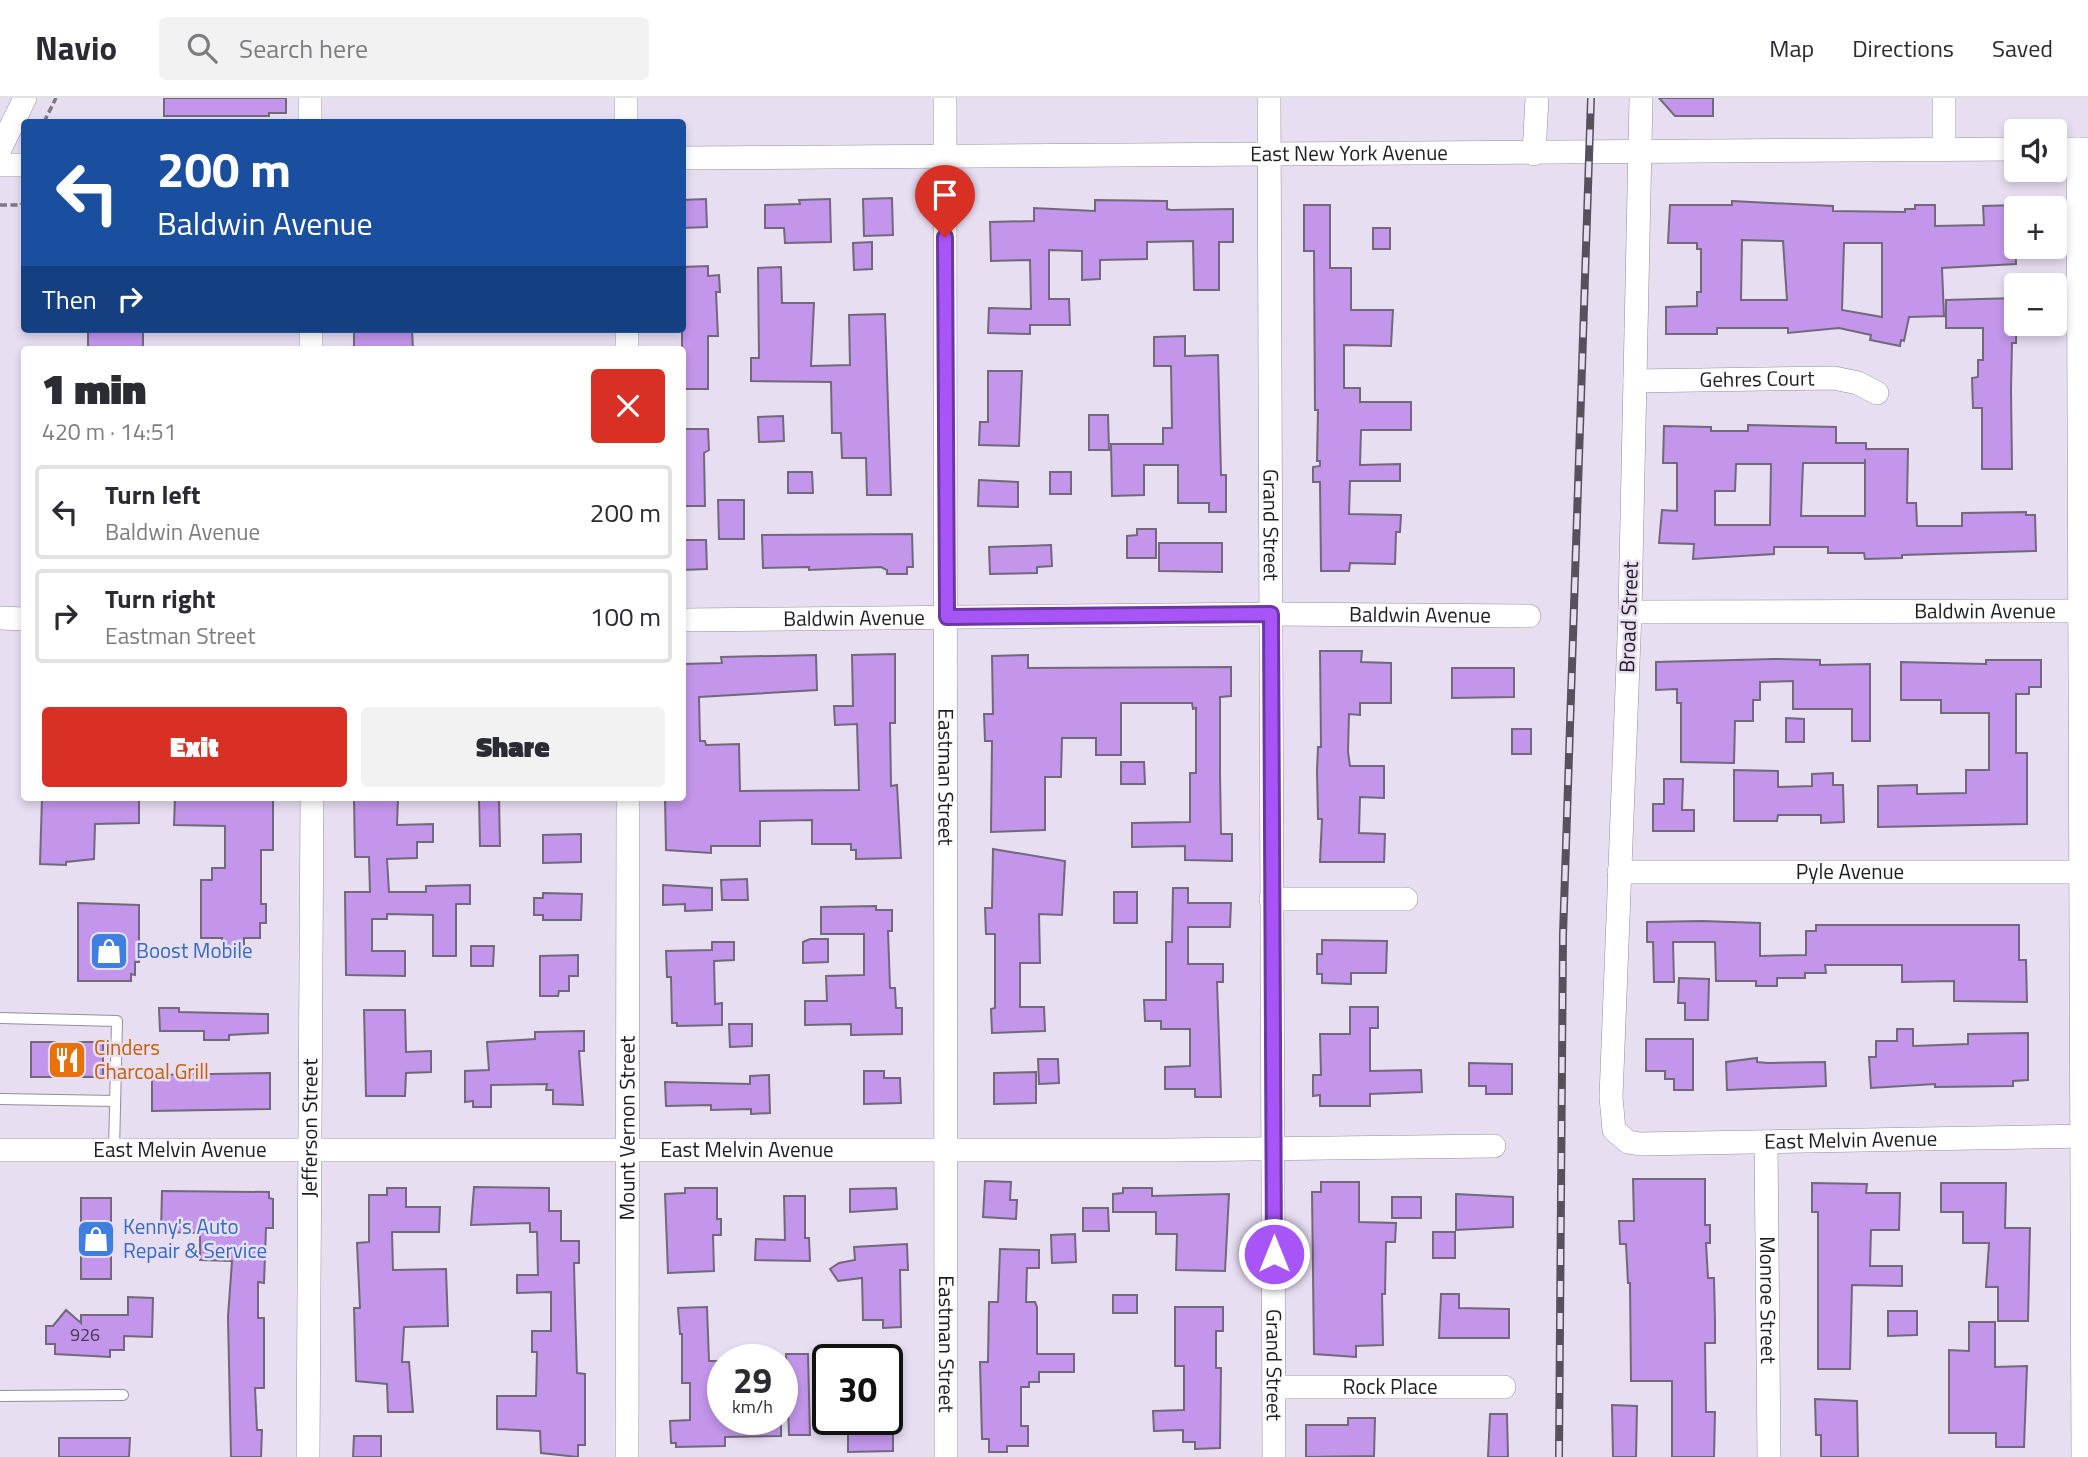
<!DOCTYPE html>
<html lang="en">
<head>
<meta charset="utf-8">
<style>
  :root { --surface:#fff; --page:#f2f2f3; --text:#2b2b33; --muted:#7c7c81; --line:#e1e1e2; --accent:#d93025 }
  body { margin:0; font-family:"Titillium Web",sans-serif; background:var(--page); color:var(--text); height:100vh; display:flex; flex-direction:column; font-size:26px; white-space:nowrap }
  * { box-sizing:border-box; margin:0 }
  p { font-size:23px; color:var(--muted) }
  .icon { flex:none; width:38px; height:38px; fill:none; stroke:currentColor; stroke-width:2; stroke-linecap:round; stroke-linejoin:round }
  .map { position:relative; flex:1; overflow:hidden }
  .sheet { position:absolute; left:21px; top:248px; width:665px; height:455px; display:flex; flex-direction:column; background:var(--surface); border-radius:7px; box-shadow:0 4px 10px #0003 }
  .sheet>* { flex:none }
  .top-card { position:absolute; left:21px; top:21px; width:665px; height:214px; border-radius:7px; box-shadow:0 4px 10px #0003; background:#1a4fa0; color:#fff; overflow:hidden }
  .fabs { position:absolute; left:2004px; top:21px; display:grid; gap:14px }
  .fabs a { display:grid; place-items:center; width:63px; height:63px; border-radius:7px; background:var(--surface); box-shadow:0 4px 10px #0003; font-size:35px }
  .speed { position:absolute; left:707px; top:1246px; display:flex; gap:14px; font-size:35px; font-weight:700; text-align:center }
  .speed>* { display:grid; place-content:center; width:91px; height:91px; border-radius:50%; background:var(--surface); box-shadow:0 4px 10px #0003; line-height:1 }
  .speed small { font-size:18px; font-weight:400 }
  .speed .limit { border:4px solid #111; border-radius:10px; background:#fff; color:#111 }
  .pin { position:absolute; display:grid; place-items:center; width:60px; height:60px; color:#fff; margin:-72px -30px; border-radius:50% 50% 50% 0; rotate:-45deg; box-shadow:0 0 7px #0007 }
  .pin .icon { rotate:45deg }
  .me { position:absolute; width:77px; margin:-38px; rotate:0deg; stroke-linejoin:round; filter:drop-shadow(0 0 5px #0008) }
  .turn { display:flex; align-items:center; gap:24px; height:147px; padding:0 21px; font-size:32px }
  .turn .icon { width:91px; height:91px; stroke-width:2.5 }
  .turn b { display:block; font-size:49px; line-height:60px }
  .then { display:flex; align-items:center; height:66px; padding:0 21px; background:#0003; gap:14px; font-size:26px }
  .round { display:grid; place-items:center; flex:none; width:74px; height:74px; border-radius:7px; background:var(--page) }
  .headline { display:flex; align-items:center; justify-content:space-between; height:119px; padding:0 21px }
  h1 { font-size:42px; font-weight:800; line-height:52px }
  .cta { display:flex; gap:14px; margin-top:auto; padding:14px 21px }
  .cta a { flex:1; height:80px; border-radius:7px; background:var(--accent); color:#fff; font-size:28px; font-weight:800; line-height:80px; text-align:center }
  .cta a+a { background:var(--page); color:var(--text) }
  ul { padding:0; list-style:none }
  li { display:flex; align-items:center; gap:21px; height:94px; margin:0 14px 10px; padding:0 7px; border:4px solid var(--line); border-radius:7px }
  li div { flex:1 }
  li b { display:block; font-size:26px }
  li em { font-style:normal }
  header { display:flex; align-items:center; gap:42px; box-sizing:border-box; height:98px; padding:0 35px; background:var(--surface); border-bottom:2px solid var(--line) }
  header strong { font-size:33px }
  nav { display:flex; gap:38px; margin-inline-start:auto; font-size:24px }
  .search { width:490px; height:63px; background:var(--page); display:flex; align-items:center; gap:18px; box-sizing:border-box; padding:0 24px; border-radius:7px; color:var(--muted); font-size:26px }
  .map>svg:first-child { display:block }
</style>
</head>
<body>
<header>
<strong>Navio</strong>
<div class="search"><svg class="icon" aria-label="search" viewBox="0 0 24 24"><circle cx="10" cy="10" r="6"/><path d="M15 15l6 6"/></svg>Search here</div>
<nav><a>Map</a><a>Directions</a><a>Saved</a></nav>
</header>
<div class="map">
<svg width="2088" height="1359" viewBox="0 0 2088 1359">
  <rect width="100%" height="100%" fill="#e8def2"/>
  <!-- building -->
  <path fill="#c396eb" stroke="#71687a" stroke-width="2" fill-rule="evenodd" d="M164,0H286V15H269V18H164Z
    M1659,0H1713V18H1675Z
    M892,100L893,137L864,138L863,101Z
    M706,101L707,129L682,130V102Z
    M830,101L831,144L785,145L784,130H765V107L800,106L799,102Z
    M1095,102L1167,103V111L1171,112L1233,111V144H1219V192H1194L1193,143L1147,144V161L1100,162V181L1082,182V153L1049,152V201H1069L1070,227H1030V236L988,235L989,210L1031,211L1030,162L991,163L990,124L1034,123V110L1095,113Z
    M1732,103L1833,108V113L1905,114V111H1915V107H1935V128L1984,127L1983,108L2015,107L2016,166L1942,170L1944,218L1909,219L1904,243L1901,242L1900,248L1870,242L1871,237L1839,230L1788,235V230H1717V236H1666V209L1697,208V194H1701V151H1697V145H1668L1670,107H1732ZM1742,142L1783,143L1787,202H1741ZM1844,145H1882V219L1842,212Z
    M1304,107H1330V170H1351V212H1393L1391,248L1344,247V290H1360V304H1411V332H1361L1360,367L1400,366V383H1350L1349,416L1401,417L1400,434H1396L1395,466L1350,465L1349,473H1321L1320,384H1313V369L1320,368V363H1317L1318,312H1315L1314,153H1304Z
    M1373,130H1390V151H1373Z
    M872,144V171L854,172L853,145Z
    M708,168V178L719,177L720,194H716L718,238H708V291H682V169Z
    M781,169L782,205H814L811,268L850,267L849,217L885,216L891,397H867L866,360H842L841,335H832L831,284L751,283V260H759L758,170Z
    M2016,200V245H2012L2011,291L2012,371H1982V310H1973L1972,280L1978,279V262H1983V230H1946V202Z
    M88,231H143V252H88Z
    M354,231H412L413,252H354Z
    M1185,238V258L1218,257L1221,377H1226V414H1209V405H1178V367H1144V397L1112,398L1111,346H1163V330H1172L1171,268H1154V239Z
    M988,273H1022L1019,348L979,347L980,324H988Z
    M1089,317H1108L1109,352H1089Z
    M783,318L784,343L759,344L758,319Z
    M1748,327L1836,329V345H1866V351H1908L1907,405H1916L1917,428H1962V415L2026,414V417H2035L2036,453L1902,457V460L1865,461L1864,455H1828V449H1774V456L1693,461L1694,446L1659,445L1662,412L1677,413V365H1663L1664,328L1711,329V333H1748ZM1865,361V418H1801L1803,365H1865ZM1736,366H1771L1770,427H1715V393H1735Z
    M682,331H708L709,352L704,355L705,408H682Z
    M788,374H812L813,395H788Z
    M1050,374H1071V396H1050Z
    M979,382L1018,384V409L978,408Z
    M718,402H744V441H719Z
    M1137,431H1156V460H1127V438L1137,437Z
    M912,436L913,469H907V476H887V472L881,469L809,472V469L763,470L762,437Z
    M682,442H706L707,471L682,472Z
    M1159,445H1222V474L1159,473Z
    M1051,447L1052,468L1037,469V475L990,476L989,449Z
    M1320,553H1362L1361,564L1391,565V605H1360V617L1349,616L1348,654L1350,668H1384V700L1360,699L1359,735L1385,736L1384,764H1320L1322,721H1318L1317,673L1318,649H1321Z
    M895,556V625H890L891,688L897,687L901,760L856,761V752H851V746H812V722L760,723V748H711V755L666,752L665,700H682V566L722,565L721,559L816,557L817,592L699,599L700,643H705L706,647L739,646L740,693L859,692L857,626L835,627L834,608H853L852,557Z
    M1028,557V570L1231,569V598L1220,599V675L1221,736H1232V763L1185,762V748L1132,749V725L1190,724V675H1196V610L1193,611L1192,605H1121V657H1096V640H1062L1061,679H1045V732L991,734L992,643H985L984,616H993L992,558Z
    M1775,561L1820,562V567L1870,566V643H1852V611H1793V583L1760,584V602H1753V623H1735L1734,665L1681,664V605H1677V591L1656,592V564Z
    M1986,562H2041V589H2029V596H2016V655H2027V726L1878,729V688L1917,687V696L1966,695V672H1989V615H1941V602H1901V564L1986,566Z
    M1452,570H1514V599L1452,600Z
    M1786,620L1804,621V644H1786Z
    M1512,631H1531V656H1512Z
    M1121,664H1144L1145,686H1121Z
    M1734,672L1778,673V689L1812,688V676L1833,675V687H1843L1844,724L1821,725V717H1778L1777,723H1734Z
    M1664,681H1683L1682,712H1694V733H1653V706H1664Z
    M42,700L139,701V725L95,726L94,761L66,764V767L40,766Z
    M175,700H273V752H261V806H266V825H260V840H244V849H222V840H201V782H212V770H225V728L174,727Z
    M354,700H398L397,727L433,726V744H417V760L387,761L389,794H426V788L470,787V806H456V858H433V817L387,816V821H372V853H405V878L346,877L345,794H370L369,759H355Z
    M479,700H499L500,748H480Z
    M581,736V764L543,765V737Z
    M993,751L1065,763L1062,817L1039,816L1040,865H1020V909H1044L1045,933L992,935L991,911L995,910V836H986L985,810H992Z
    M747,781L748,802H722L721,782Z
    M663,787L712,790V812L685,813V806L663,807Z
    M1173,790H1188V805H1231L1230,829H1188V866H1223V884H1217L1221,999H1195V991H1165V969L1190,968V931H1161V923H1145L1144,902H1166V844H1172Z
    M1114,794H1137V825H1114Z
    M543,795L582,796L581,822H543V817H534V800H543Z
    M78,805L139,807V864H135V877L131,876V883H78Z
    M876,808V812H892V833H888L890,890H895L896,910H902V936L851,937V926L805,927V903H827L826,878L864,877V836H821V809Z
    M1702,823L1760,825V858L1806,857V833H1816V827H2019V862H2026L2027,904L1954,903V883L1902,884V867H1825L1826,875H1805V880H1777V888H1756V883H1716L1715,844H1673L1674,884H1654L1653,844H1647V824Z
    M810,841H828V864L803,865V844Z
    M1322,842L1387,843L1386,875H1351V886L1322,885V876H1317V856H1322Z
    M712,844H734V862L714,863L715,906L722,905V927L677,928V925H672L671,879H667L666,853L712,852Z
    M471,848H494L493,868H471Z
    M578,857V878H569V893H559L558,898H540V858Z
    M1679,880L1709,881L1708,922H1685V905H1678Z
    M1350,909H1378V930H1370V973L1421,972L1422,994L1370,996V1008H1320V997L1313,998V977H1321L1320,936H1350Z
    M159,910H179V914L268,916V935L229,937V942H204V933H160Z
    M364,912H405L406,954L431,953V974L406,975L405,998H366Z
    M729,926H752V948L730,949Z
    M1897,931H1913V948L1968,946V936L2028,935V982L2013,983V988L1935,989V986L1871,990L1869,959H1876V943H1897Z
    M584,933V953H579L583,1007L553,1006V992H546L547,986L491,987V1009H473V1003L465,1004V973L489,972L487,944L535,941V934Z
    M1646,941H1693V992H1674V981H1665V973H1646Z
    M31,944H103V979H31Z
    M1757,960V964L1768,965L1825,964L1826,988L1727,992L1726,964Z
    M1038,961H1058L1059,985L1039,986Z
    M1469,965L1512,966V996H1486V988H1469Z
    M864,973H884V980H900L901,1005L864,1006Z
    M1036,974V1005L994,1006V975Z
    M270,975V1011L152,1013V977Z
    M769,977L770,1015L751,1016V1011L711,1012V1007L666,1008L665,984L750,986V978Z
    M1633,1081H1705V1127H1710V1145H1706L1708,1180H1714L1715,1223V1245H1705L1706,1314H1715L1714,1359H1672V1283H1631L1630,1185H1628L1626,1146H1620L1619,1123H1634Z
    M985,1083L1011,1084L1010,1102H1017L1016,1121L983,1119Z
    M1321,1084H1359V1124L1396,1125L1395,1144H1386L1385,1196H1382L1383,1247L1356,1248V1259L1314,1256L1312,1094H1321Z
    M1812,1085L1867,1086L1866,1095H1900L1899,1132H1871L1870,1168H1902V1188L1852,1187L1850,1271H1818V1114H1812Z
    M1941,1085H2006L2005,1130H2030L2028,1223H1998V1189H1986L1989,1145H1963V1114H1941Z
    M474,1089L549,1090V1113H561V1143H579V1165H574L575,1207L577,1275L585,1276V1347H578V1359L541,1355L540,1333L497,1331V1298H536L537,1254H532V1233H551V1194L517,1195V1177H538L537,1134H530V1125L471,1127Z
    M387,1090H406V1109H440L439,1134H392L393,1172L446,1171L448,1228L404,1229L402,1264H409L413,1314H388L387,1286L356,1283L354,1210H360L357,1145L369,1144V1097H387Z
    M685,1090H717V1121H721V1137H713L714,1173L668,1175L665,1096L685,1095Z
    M896,1090L897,1111L850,1114V1091Z
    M1123,1090H1152V1098L1229,1096L1225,1173L1176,1172L1177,1136H1156V1114H1113V1096L1123,1095Z
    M162,1093L269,1094V1100L273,1101V1130H266L264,1185L258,1184V1220H264V1290H255L257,1332H262L261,1359H231L228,1219L232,1163L200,1162V1135L161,1134Z
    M1456,1096L1513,1099V1129L1456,1132Z
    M784,1098H805V1140H809L810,1163L755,1162L756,1141L785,1142Z
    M1392,1099H1421V1120H1392Z
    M81,1100H111V1181H81Z
    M1083,1110H1108L1109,1133H1083Z
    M1433,1134H1455V1160H1433Z
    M1075,1136L1076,1164L1052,1165L1051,1137Z
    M907,1146L908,1172H900L901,1229L883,1230V1222H863L862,1180L838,1183L830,1171L839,1165L855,1162L854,1149Z
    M1000,1151L1039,1152V1170H1027L1026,1204H1035L1037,1209V1256H1074V1274H1039V1284H1029V1289H1021V1328H1028V1348H1007V1354H989V1341H982L980,1264H988L989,1204H998Z
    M1441,1196H1459V1210L1509,1211V1240H1439Z
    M1113,1197H1137V1215H1113Z
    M128,1199L153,1200L152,1239L124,1238V1252H110V1259L55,1256V1246H46V1228H53L66,1212L81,1225V1217H128Z
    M707,1209L709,1263H723V1321H781V1338L725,1339V1348L676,1349V1345H671L670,1323L690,1322V1285H682V1236H680L678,1210Z
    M1175,1209H1223V1233H1216V1270H1221L1220,1350L1195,1351V1344H1183V1332L1154,1333L1153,1313L1184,1312V1268H1175Z
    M1888,1213H1917V1237L1888,1238Z
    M1969,1224H1995V1269L2027,1268L2024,1349H1996V1335H1949V1252L1969,1253Z
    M786,1256H808L810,1337H789Z
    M1815,1301L1857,1303L1858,1359H1821V1337H1816Z
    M1612,1307L1637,1308L1636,1359H1613Z
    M1490,1316H1507L1508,1359H1488Z
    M1348,1320H1375L1374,1358L1306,1359V1327H1348Z
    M893,1326V1353L848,1354V1328Z
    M354,1338H381V1359H353Z
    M59,1340H130L129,1359H59Z"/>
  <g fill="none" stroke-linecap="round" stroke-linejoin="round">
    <!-- service casing -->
    <g stroke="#958c9e" stroke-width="12">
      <path id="service" d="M0,920L117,923L114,1052
        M0,1001L115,1003
        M0,1298L123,1297"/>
    </g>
    <!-- minor casing -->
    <g stroke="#958c9e" stroke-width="24">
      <g id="minor">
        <path d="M626,0V24"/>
        <path id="s1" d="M945,0L946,1359"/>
        <path id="s2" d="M1269,0L1274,1359"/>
        <path id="s3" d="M1641,0L1630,514L1611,999L1614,1032L1628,1044L1640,1046L2088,1038"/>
        <path d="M310,24V0"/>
        <path d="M1944,50V0"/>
        <path d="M0,51L25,0"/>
        <path d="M2054,51H2088"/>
        <path d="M2078,51L2083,1359"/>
        <path d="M1534,56L1537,0"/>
        <path id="s4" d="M682,60L2016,51"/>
        <path d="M0,67H24"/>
        <path d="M311,231V252"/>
        <path d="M627,231V252"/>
        <path id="s5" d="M1635,283L1834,280L1858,285L1877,295"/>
        <path id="s6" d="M1630,514L2088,513"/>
        <path d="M0,520L24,521"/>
        <path id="s7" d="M682,522L1271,516L1529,518"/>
        <path id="s8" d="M1619,774H2082"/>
        <path d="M1271,801H1406"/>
        <path id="s9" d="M1766,1044L1769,1359"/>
        <path id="s10" d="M0,1052H1171L1494,1048"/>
        <path id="s11" d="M1274,1289H1504"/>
        <path id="s12" d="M308,1359L312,700"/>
        <path id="s13" d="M627,1359L628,700"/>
      </g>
    </g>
    <!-- path -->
    <path stroke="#7e7784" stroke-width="3.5" stroke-dasharray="7 3.5" stroke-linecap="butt" d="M44,24L56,0
      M0,107H21L24,103"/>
    <!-- service -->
    <use href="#service" stroke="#fff" stroke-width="10"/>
    <!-- minor -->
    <use href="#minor" stroke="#fff" stroke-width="23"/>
    <!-- rail casing -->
    <g stroke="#57515c" stroke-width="8">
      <path id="rail" d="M1559,1359L1563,837L1591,0"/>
    </g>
    <!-- rail -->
    <use href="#rail" stroke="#e8def2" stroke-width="5" stroke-dasharray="16" stroke-linecap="butt"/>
  </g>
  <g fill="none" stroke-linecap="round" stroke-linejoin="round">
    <!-- route casing -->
    <g stroke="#6d37a1" stroke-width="18">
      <path id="route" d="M945,139L947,519L1271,516L1274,1156"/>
    </g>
    <!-- route -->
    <use href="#route" stroke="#a855f7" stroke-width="12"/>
  </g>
  <!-- icons -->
  <defs>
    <g id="shop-square" transform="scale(2.0125)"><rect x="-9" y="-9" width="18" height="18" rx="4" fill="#3f7fe0" stroke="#e8def2"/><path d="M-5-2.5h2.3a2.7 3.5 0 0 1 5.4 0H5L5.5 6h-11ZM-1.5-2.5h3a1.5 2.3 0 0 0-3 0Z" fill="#fff"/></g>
    <g id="restaurant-square" transform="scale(2.0125)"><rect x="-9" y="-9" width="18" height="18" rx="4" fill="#e8710a" stroke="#e8def2"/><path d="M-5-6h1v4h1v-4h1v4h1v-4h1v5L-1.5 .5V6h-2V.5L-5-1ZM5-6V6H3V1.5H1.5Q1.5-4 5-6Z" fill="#fff"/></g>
  </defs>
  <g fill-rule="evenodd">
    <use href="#shop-square" x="109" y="853"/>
    <use href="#restaurant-square" x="67" y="962"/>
    <use href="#shop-square" x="96" y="1141"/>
  </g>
  <g text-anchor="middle" stroke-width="5" stroke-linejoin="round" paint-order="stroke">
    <!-- number labels -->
    <g font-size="18" fill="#493a55">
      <text x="85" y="1243">926</text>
    </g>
    <!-- street labels -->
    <g font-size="21" fill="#201c23" stroke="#e8def2">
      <text dy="7" stroke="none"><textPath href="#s4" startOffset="667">East New York Avenue</textPath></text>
      <text dy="7" stroke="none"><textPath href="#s5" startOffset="122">Gehres Court</textPath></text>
      <text dy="7" stroke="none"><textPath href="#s2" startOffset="427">Grand Street</textPath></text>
      <text dy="7" stroke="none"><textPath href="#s6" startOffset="355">Baldwin Avenue</textPath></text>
      <text dy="7" stroke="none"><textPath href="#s7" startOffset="738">Baldwin Avenue</textPath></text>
      <text transform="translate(1629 519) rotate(-88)" y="7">Broad Street</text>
      <text dy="7" stroke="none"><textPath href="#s7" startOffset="172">Baldwin Avenue</textPath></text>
      <text dy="7" stroke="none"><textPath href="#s1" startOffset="679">Eastman Street</textPath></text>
      <text dy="7" stroke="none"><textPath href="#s8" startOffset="231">Pyle Avenue</textPath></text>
      <text dy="7" stroke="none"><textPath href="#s12" startOffset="329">Jefferson Street</textPath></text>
      <text dy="7" stroke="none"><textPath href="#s13" startOffset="329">Mount Vernon Street</textPath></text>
      <text dy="7" stroke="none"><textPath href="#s3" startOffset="1274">East Melvin Avenue</textPath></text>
      <text dy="7" stroke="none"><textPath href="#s10" startOffset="180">East Melvin Avenue</textPath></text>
      <text dy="7" stroke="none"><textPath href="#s10" startOffset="747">East Melvin Avenue</textPath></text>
      <text dy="7" stroke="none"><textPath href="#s9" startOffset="158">Monroe Street</textPath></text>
      <text dy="7" stroke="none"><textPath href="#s1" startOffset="1246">Eastman Street</textPath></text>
      <text dy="7" stroke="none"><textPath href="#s2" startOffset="1267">Grand Street</textPath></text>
      <text dy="7" stroke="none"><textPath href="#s11" startOffset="116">Rock Place</textPath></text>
    </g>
    <!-- shop labels -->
    <g font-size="21" fill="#366cbe" stroke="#e8def2" text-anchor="start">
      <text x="136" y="860">Boost Mobile</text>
      <text x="123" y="1136">Kenny's Auto<tspan x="123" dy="24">Repair &amp; Service</tspan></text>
    </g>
    <!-- food labels -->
    <g font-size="21" fill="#c56008" stroke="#e8def2" text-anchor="start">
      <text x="94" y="957">Cinders<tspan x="94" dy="24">Charcoal Grill</tspan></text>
    </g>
  </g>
</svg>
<div class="fabs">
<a><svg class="icon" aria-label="sound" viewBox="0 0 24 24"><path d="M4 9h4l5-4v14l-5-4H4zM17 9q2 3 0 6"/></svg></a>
<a>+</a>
<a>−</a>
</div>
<div class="speed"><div>29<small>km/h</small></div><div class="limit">30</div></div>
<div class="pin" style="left:945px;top:139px;background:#d93025"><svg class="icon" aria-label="arrive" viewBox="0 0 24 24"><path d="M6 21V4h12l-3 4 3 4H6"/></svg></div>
<svg class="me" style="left:1274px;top:1156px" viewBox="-20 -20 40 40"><circle r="17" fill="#a855f7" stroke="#fff" stroke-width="3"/><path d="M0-11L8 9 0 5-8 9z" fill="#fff"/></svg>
<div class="top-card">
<div class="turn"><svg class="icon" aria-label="left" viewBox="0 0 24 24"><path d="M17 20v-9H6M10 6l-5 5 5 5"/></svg><div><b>200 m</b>Baldwin Avenue</div></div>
<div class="then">Then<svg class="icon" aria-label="right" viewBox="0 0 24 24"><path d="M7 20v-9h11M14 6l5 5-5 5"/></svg></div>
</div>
<section class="sheet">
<div class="headline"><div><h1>1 min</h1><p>420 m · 14:51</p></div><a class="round" style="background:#d93025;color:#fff"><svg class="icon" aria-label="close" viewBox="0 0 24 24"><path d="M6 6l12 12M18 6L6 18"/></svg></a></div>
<ul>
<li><svg class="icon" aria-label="left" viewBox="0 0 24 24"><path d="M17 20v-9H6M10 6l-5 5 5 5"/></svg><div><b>Turn left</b><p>Baldwin Avenue</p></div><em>200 m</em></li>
<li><svg class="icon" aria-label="right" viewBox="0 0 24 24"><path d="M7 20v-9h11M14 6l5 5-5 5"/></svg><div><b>Turn right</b><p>Eastman Street</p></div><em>100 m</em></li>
</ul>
<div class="cta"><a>Exit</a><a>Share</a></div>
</section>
</div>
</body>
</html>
